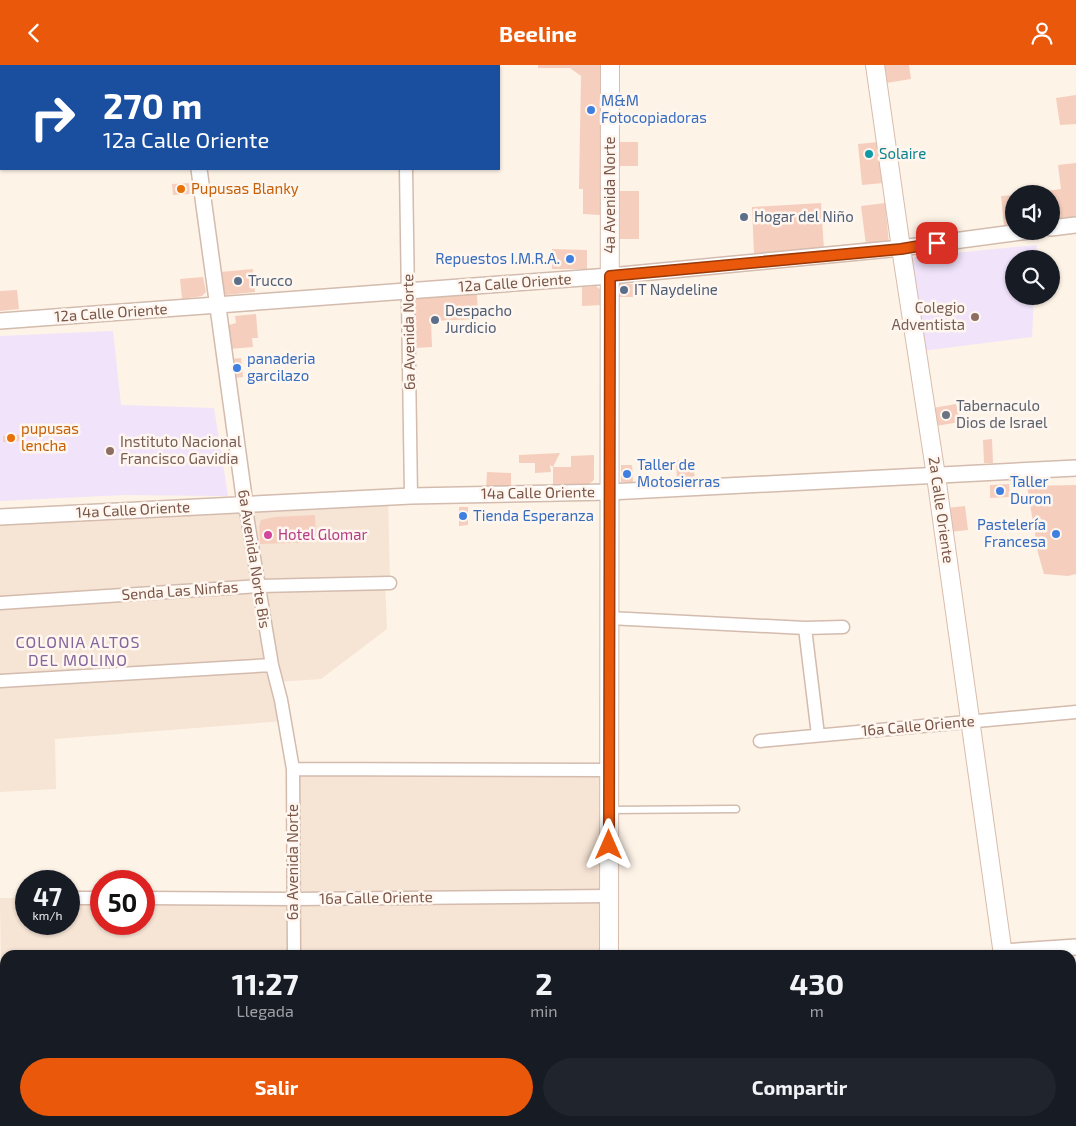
<!DOCTYPE html>
<html lang="es">
<head>
<meta charset="utf-8">
<style>
  :root { --surface:#171b24; --page:#20242c; --text:#f1f3f6; --muted:#9ea1a6; --accent:#ea580c }
  body { margin:0; font-family:"Exo 2",sans-serif; background:var(--page); color:var(--text); height:100vh; display:flex; flex-direction:column; font-size:19px; white-space:nowrap }
  * { box-sizing:border-box; margin:0 }
  p { font-size:16px; color:var(--muted) }
  .icon { flex:none; width:28px; height:28px; fill:none; stroke:currentColor; stroke-width:2; stroke-linecap:round; stroke-linejoin:round }
  .map { position:relative; flex:1; overflow:hidden }
  .details { position:absolute; left:0px; top:885px; width:1076px; height:176px; display:flex; flex-direction:column; background:var(--surface); border-radius:15px 15px 0 0; box-shadow:0 1px 4px #0004 }
  .details>* { flex:none }
  .top-card { position:absolute; left:0px; top:0px; width:500px; height:105px; box-shadow:0 1px 4px #0004; background:#1a4fa0; color:#fff; overflow:hidden }
  .controls { position:absolute; left:1005px; top:120px; display:grid; gap:10px }
  .controls a { display:grid; place-items:center; width:55px; height:55px; border-radius:50%; background:var(--surface); box-shadow:0 1px 4px #0004; font-size:25px }
  .speed { position:absolute; left:15px; top:805px; display:flex; gap:10px; font-size:25px; font-weight:700; text-align:center }
  .speed>* { display:grid; place-content:center; width:65px; height:65px; border-radius:50%; background:var(--surface); box-shadow:0 1px 4px #0004; line-height:1 }
  .speed small { font-size:12px; font-weight:400 }
  .speed .limit { border:8px solid #d22; background:#fff; color:#111 }
  .pin { position:absolute; display:grid; place-items:center; width:42px; height:42px; color:#fff; margin:-21px; border-radius:10px; box-shadow:0 2px 8px #0006 }
  .me { position:absolute; width:55px; margin:-28px; rotate:0deg; stroke-linejoin:round; filter:drop-shadow(0 0 4px #0008) }
  .turn { display:flex; align-items:center; gap:18px; height:105px; padding:0 20px; font-size:22px }
  .turn .icon { width:65px; height:65px; stroke-width:2.5 }
  .turn b { display:block; font-size:35px; line-height:42px }
  .eta { display:flex; justify-content:space-evenly; align-items:center; height:85px; text-align:center }
  .eta b { font-size:30px; font-weight:700; line-height:35px }
  .cta { display:flex; gap:10px; margin-top:auto; padding:10px 20px }
  .cta a { flex:1; height:58px; border-radius:30px; background:var(--accent); color:#fff; font-size:20px; font-weight:700; line-height:58px; text-align:center }
  .cta a+a { background:var(--page); color:var(--text) }
  header { display:flex; justify-content:space-between; align-items:center; height:65px; padding:0 20px; background:var(--accent); color:#fff; font-size:22px; font-weight:700 }
  .map>svg:first-child { display:block }
</style>
</head>
<body>
<header><svg class="icon" aria-label="back" viewBox="0 0 24 24"><path d="M15 5l-7 7 7 7"/></svg>Beeline<svg class="icon" aria-label="person" viewBox="0 0 24 24"><circle cx="12" cy="8" r="4"/><path d="M4 21q1-7 8-7t8 7"/></svg></header>
<div class="map">
<svg width="1076" height="1061" viewBox="0 0 1076 1061">
  <rect width="100%" height="100%" fill="#fef3e7"/>
  <!-- residential -->
  <path fill="#f6e4d5" d="M388,432L390,518H385L387,564L321,614L277,617L284,656L55,674L56,724L0,727V452Z
    M292,705H608L609,890H5V1056H608V1061H0V967H2L0,833H26V859H69V833H101V859H144V833L293,834Z"/>
  <!-- education -->
  <path fill="#f0e3fa" d="M1037,180L1036,194H1014V231H1034L1032,272L922,286L907,196L914,192Z
    M113,266L121,340L214,343L228,431L123,430L0,436V271Z
    M935,1056H1011L1012,1061H935Z"/>
  <!-- building -->
  <path fill="#f5cebd" d="M538,0H602L600,150L583,149V124H579L581,11L570,3H538Z
    M883,0H909L911,14L886,18Z
    M1076,30V59L1060,60L1056,33Z
    M619,77H638V101H618Z
    M879,77L883,118L862,120L858,79Z
    M1076,98V153L1051,156V129L1031,128L1061,124L1058,100Z
    M189,118L190,129L173,130L172,119Z
    M618,126H639V174H618Z
    M1014,130V160L1004,161L1001,131Z
    M821,138L824,185L754,189L752,142Z
    M885,138L889,178L866,180L861,141Z
    M552,184L587,185V204H552Z
    M253,204L255,227L226,230L222,226L220,207Z
    M203,212L206,227L202,231L182,234L180,214Z
    M616,219H633V232H616Z
    M596,221L602,226V240L582,241V222Z
    M17,225L19,244L0,246V226Z
    M477,228L478,254L431,256L432,282L416,283L414,236L419,231Z
    M256,249L258,273H252L253,282L229,284L227,266L229,260L236,258L235,251Z
    M241,293L243,312L232,313L230,294Z
    M956,339L960,357L936,361L933,343Z
    M19,370V376L3,377V371Z
    M992,374L993,398H984L983,375Z
    M560,388L553,402H571V391L594,390V415L585,422L553,424V402L550,400L551,407L535,408V398H519V390Z
    M676,395H692L695,413L677,416Z
    M621,400H632L633,417H621Z
    M487,407L511,408V426L486,425Z
    M1009,419L1010,432L990,433V420Z
    M1076,420V509L1068,511L1044,509L1038,488L1027,421Z
    M965,441L968,465L950,467L947,443Z
    M459,442H468V460L459,461Z
    M315,450L316,477L260,479L259,461L261,455L275,452Z
    M941,1056H990V1061H941Z"/>
  <g fill="none" stroke-linecap="round" stroke-linejoin="round">
    <!-- service casing -->
    <g stroke="#d3bbae" stroke-width="9">
      <path id="service" d="M610,745L736,744"/>
    </g>
    <!-- minor casing -->
    <g stroke="#d3bbae" stroke-width="15">
      <path id="minor" d="M404,0V1
        M155,1L167,0
        M0,18H1
        M406,104L411,431
        M245,439L272,600L281,635L293,704L294,890
        M0,538L259,521L390,518
        M609,553L805,563L843,562
        M805,563L818,670
        M0,616L272,600
        M760,676L1076,647
        M293,704L608,705
        M69,833H101
        M144,833L294,834L609,831
        M0,919L5,1030
        M6,1056V1061
        M296,1056V1061
        M728,1056V1061
        M843,1056V1061
        M926,1056L927,1061"/>
    </g>
    <!-- tertiary casing -->
    <g stroke="#d3bbae" stroke-width="18">
      <path id="tertiary" d="M185,0V1
        M199,104L245,439
        M1051,163L1076,160
        M0,256L610,211L901,183L1028,166
        M0,452L411,431L609,427L1076,403
        M1003,887L1076,882"/>
    </g>
    <!-- secondary casing -->
    <g stroke="#d9bcae" stroke-width="20">
      <path id="secondary" d="M875,0L901,183L936,411L1003,890
        M609,890L610,0
        M1025,1056V1061
        M608,1061V1056"/>
    </g>
    <!-- service -->
    <use href="#service" stroke="#fff" stroke-width="6"/>
    <!-- minor -->
    <use href="#minor" stroke="#fff" stroke-width="12"/>
    <!-- tertiary -->
    <use href="#tertiary" stroke="#fff" stroke-width="15"/>
    <!-- secondary -->
    <use href="#secondary" stroke="#fff" stroke-width="18"/>
  </g>
  <g fill="none" stroke-linecap="round" stroke-linejoin="round">
    <!-- route casing -->
    <g stroke="#983908" stroke-width="12">
      <path id="route" d="M609,780L610,211L901,184L937,178"/>
    </g>
    <!-- route -->
    <use href="#route" stroke="#ea580c" stroke-width="9"/>
  </g>
  <!-- markers -->
  <g fill="#3f7fe0" stroke="#fff7ef" stroke-width="2">
    <circle cx="591" cy="45" r="5"/>
    <circle cx="570" cy="194" r="5"/>
    <circle cx="237" cy="303" r="5"/>
    <circle cx="627" cy="409" r="5"/>
    <circle cx="1000" cy="426" r="5"/>
    <circle cx="463" cy="451" r="5"/>
    <circle cx="1056" cy="469" r="5"/>
  </g>
  <circle fill="#0f9aa8" stroke="#fff7ef" stroke-width="2" cx="869" cy="89" r="5"/>
  <g fill="#e8710a" stroke="#fff7ef" stroke-width="2">
    <circle cx="181" cy="124" r="5"/>
    <circle cx="11" cy="373" r="5"/>
  </g>
  <g fill="#5c6f8a" stroke="#fff7ef" stroke-width="2">
    <circle cx="744" cy="152" r="5"/>
    <circle cx="238" cy="216" r="5"/>
    <circle cx="624" cy="225" r="5"/>
    <circle cx="435" cy="255" r="5"/>
  </g>
  <g fill="#8d6e63" stroke="#fff7ef" stroke-width="2">
    <circle cx="975" cy="252" r="5"/>
    <circle cx="110" cy="386" r="5"/>
  </g>
  <circle fill="#6b7280" stroke="#fff7ef" stroke-width="2" cx="946" cy="350" r="5"/>
  <circle fill="#d1479c" stroke="#fff7ef" stroke-width="2" cx="268" cy="470" r="5"/>
  <g text-anchor="middle" stroke-width="5" stroke-linejoin="round" paint-order="stroke">
    <!-- shop labels -->
    <g font-size="15" fill="#366cbe" stroke="#fff7ef" text-anchor="start">
      <text x="601" y="41">M&amp;M<tspan x="601" dy="17">Fotocopiadoras</tspan></text>
      <text x="560" y="199" text-anchor="end">Repuestos I.M.R.A.</text>
      <text x="247" y="299">panaderia<tspan x="247" dy="17">garcilazo</tspan></text>
      <text x="637" y="405">Taller de<tspan x="637" dy="17">Motosierras</tspan></text>
      <text x="1010" y="422">Taller<tspan x="1010" dy="17">Duron</tspan></text>
      <text x="473" y="456">Tienda Esperanza</text>
      <text x="1046" y="465" text-anchor="end">Pastelería<tspan x="1046" dy="17">Francesa</tspan></text>
    </g>
    <!-- culture labels -->
    <g font-size="15" fill="#0d838f" stroke="#fff7ef" text-anchor="start">
      <text x="879" y="94">Solaire</text>
    </g>
    <!-- food labels -->
    <g font-size="15" fill="#c56008" stroke="#fff7ef" text-anchor="start">
      <text x="191" y="129">Pupusas Blanky</text>
      <text x="21" y="369">pupusas<tspan x="21" dy="17">lencha</tspan></text>
    </g>
    <!-- street labels -->
    <g font-size="15" fill="#7a5649" stroke="#fff7ef">
      <text transform="translate(610 130) rotate(-90)" y="5">4a Avenida Norte</text>
      <text transform="translate(515 218) rotate(-4)" y="5">12a Calle Oriente</text>
      <text transform="translate(111 248) rotate(-4)" y="5">12a Calle Oriente</text>
      <text transform="translate(409 267) rotate(-91)" y="5">6a Avenida Norte</text>
      <text transform="translate(538 428) rotate(-1)" y="5">14a Calle Oriente</text>
      <text transform="translate(133 445) rotate(-3)" y="5">14a Calle Oriente</text>
      <text transform="translate(941 445) rotate(82)" y="5">2a Calle Oriente</text>
      <text transform="translate(254 494) rotate(81)" y="5">6a Avenida Norte Bis</text>
      <text transform="translate(180 526) rotate(-4)" y="5">Senda Las Ninfas</text>
      <text transform="translate(918 661) rotate(-5)" y="5">16a Calle Oriente</text>
      <text transform="translate(293 797) rotate(-90)" y="5">6a Avenida Norte</text>
      <text transform="translate(376 833) rotate(-1)" y="5">16a Calle Oriente</text>
    </g>
    <!-- service labels -->
    <g font-size="15" fill="#4e5e75" stroke="#fff7ef" text-anchor="start">
      <text x="754" y="157">Hogar del Niño</text>
      <text x="248" y="221">Trucco</text>
      <text x="634" y="230">IT Naydeline</text>
      <text x="445" y="251">Despacho<tspan x="445" dy="17">Jurdicio</tspan></text>
    </g>
    <!-- education labels -->
    <g font-size="15" fill="#785e54" stroke="#fff7ef" text-anchor="end">
      <text x="965" y="248">Colegio<tspan x="965" dy="17">Adventista</tspan></text>
      <text x="120" y="382" text-anchor="start">Instituto Nacional<tspan x="120" dy="17">Francisco Gavidia</tspan></text>
    </g>
    <!-- worship labels -->
    <g font-size="15" fill="#5b616d" stroke="#fff7ef" text-anchor="start">
      <text x="956" y="346">Tabernaculo<tspan x="956" dy="17">Dios de Israel</tspan></text>
    </g>
    <!-- hotel labels -->
    <g font-size="15" fill="#b23c85" stroke="#fff7ef" text-anchor="start">
      <text x="278" y="475">Hotel Glomar</text>
    </g>
    <!-- neighbourhood labels -->
    <g font-size="16" letter-spacing="1" fill="#85659d" stroke="#fff7ef">
      <text x="78" y="583">COLONIA ALTOS<tspan x="78" dy="18">DEL MOLINO</tspan></text>
    </g>
  </g>
</svg>
<div class="controls">
<a><svg class="icon" aria-label="sound" viewBox="0 0 24 24"><path d="M4 9h4l5-4v14l-5-4H4zM17 9q2 3 0 6"/></svg></a>
<a><svg class="icon" aria-label="search" viewBox="0 0 24 24"><circle cx="10" cy="10" r="6"/><path d="M15 15l6 6"/></svg></a>
</div>
<div class="speed"><div>47<small>km/h</small></div><div class="limit">50</div></div>
<div class="pin" style="left:937px;top:178px;background:#d93025"><svg class="icon" aria-label="arrive" viewBox="0 0 24 24"><path d="M6 21V4h12l-3 4 3 4H6"/></svg></div>
<svg class="me" style="left:609px;top:780px" viewBox="-20 -20 40 40"><path d="M0-17L14 15 0 8-14 15z" fill="#ea580c" stroke="#fff" stroke-width="4"/></svg>
<div class="top-card">
<div class="turn"><svg class="icon" aria-label="right" viewBox="0 0 24 24"><path d="M7 20v-9h11M14 6l5 5-5 5"/></svg><div><b>270 m</b>12a Calle Oriente</div></div>
</div>
<section class="details">
<div class="eta">
<div><b>11:27</b><p>Llegada</p></div>
<div><b>2</b><p>min</p></div>
<div><b>430</b><p>m</p></div>
</div>
<div class="cta"><a>Salir</a><a>Compartir</a></div>
</section>
</div>
</body>
</html>
